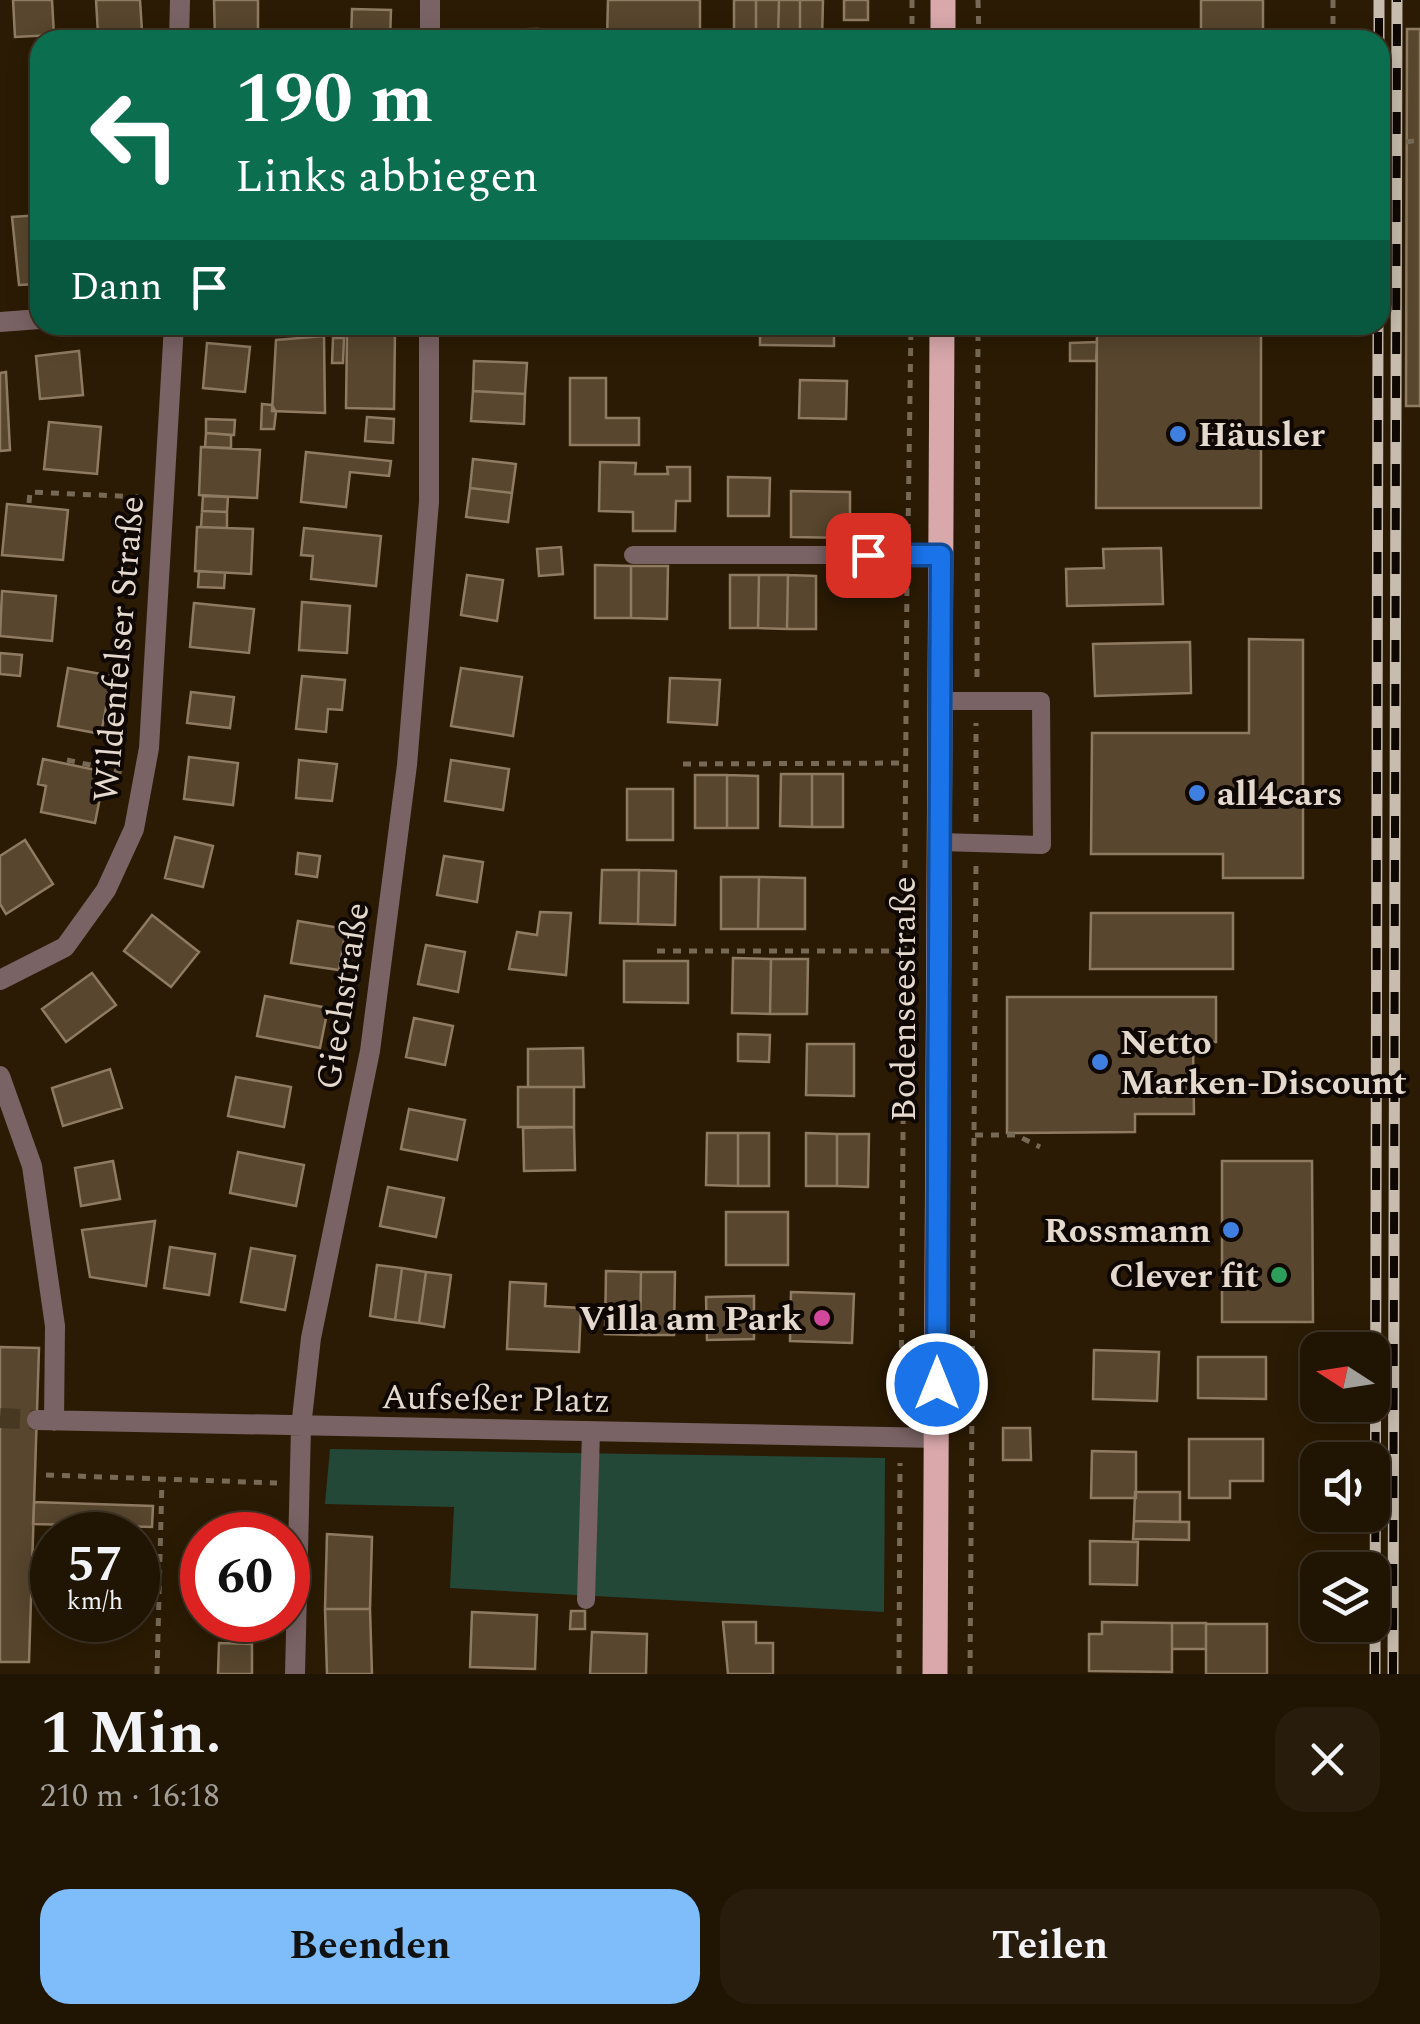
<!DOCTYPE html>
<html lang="de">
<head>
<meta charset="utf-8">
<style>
  :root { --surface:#201403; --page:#281d0d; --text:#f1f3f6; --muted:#a29e9a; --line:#3d3325; --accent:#7ebdf9 }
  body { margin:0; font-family:Spectral,serif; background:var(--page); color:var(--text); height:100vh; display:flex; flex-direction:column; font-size:38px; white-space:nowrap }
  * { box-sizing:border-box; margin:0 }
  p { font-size:32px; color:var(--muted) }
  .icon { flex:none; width:55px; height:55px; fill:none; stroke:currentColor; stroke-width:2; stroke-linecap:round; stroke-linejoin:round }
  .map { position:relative; height:1674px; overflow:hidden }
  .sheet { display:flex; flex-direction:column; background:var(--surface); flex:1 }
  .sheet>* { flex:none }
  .banner { position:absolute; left:30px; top:30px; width:1360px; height:305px; border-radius:30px; box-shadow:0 5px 25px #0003,0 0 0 2px var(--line); background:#0b6e4f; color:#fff; overflow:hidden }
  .needle { width:65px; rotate:282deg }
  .buttons { position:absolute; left:1300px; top:1332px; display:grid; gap:20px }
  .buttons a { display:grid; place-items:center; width:90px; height:90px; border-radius:20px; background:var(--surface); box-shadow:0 5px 25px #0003,0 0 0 2px var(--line); font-size:50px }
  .speed { position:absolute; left:30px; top:1512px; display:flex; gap:20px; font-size:50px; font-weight:700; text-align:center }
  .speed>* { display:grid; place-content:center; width:130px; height:130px; border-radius:50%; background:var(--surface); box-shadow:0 5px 25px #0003,0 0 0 2px var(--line); line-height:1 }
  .speed small { font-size:25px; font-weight:400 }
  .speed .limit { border:15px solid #d22; background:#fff; color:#111 }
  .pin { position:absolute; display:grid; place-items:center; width:85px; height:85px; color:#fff; margin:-42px; border-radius:20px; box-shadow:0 5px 15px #0006 }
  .me { position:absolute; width:110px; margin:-55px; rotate:0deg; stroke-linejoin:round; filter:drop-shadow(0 0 8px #0008) }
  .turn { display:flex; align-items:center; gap:35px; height:210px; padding:0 40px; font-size:45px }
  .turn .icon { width:130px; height:130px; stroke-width:2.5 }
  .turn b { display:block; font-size:70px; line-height:85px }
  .then { display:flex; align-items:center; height:95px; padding:0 40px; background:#0003; gap:20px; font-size:38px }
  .round { display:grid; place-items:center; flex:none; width:105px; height:105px; border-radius:30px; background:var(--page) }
  .summary { display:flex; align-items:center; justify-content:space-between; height:170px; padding:0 40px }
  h1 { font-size:60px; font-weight:700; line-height:75px }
  .button { display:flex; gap:20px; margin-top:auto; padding:20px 40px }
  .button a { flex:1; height:115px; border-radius:30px; background:var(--accent); color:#111; font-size:40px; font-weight:700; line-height:115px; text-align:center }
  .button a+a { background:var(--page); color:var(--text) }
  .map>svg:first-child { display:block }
</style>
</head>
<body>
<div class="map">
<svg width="1420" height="1674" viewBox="0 0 1420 1674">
  <rect width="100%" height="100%" fill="#2b1b04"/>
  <!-- green -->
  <path fill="#244838" d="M330,1449L885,1458L884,1612L450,1588L454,1507L325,1504Z"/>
  <!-- building -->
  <path fill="#58462e" stroke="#8f7b62" stroke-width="2.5" d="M13,0H52L54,35L15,37Z
    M96,0H140L142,31L98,34Z
    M214,0H258V40H215Z
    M608,0H700V40H607Z
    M734,0H756V40H734Z
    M756,0H779L778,40H756Z
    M779,0H800V40H778Z
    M800,0H823L822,40H800Z
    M844,0H868V20H844Z
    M1201,0H1263V40H1201Z
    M352,9L391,10L390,40H351Z
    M538,29V40H472V30Z
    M1407,29H1420V406H1406Z
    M40,215V284L19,285L12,217Z
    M760,325H834V346L760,345Z
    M1097,325H1261V508H1096Z
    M395,332L394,409L346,408L347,334Z
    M324,336L325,413L272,411L276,340Z
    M333,338H344L343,363H332Z
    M1097,342L1096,361H1070V343Z
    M207,343L250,347L245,392L203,388Z
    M79,351L83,395L40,399L36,356Z
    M474,361L527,363L525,394L473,391Z
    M6,372L10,450L0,451V373Z
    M570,378H606V418H639V445H570Z
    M800,380L847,381L846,419L799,418Z
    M473,391L525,394L524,424L471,421Z
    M262,404L272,405L276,412L274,429H261Z
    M367,417L394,419L393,443L365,441Z
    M206,419L235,420L234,435L206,433Z
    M49,422L101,427L97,474L44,469Z
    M206,433L231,435V448L205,447Z
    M201,447L260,450L257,498L199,495Z
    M306,452L391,461L389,476L350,472L346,507L301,502Z
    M473,459L516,464L512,493L470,488Z
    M600,462L636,463L635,474H668L667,467H690V501H676L675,531H633V512L599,511Z
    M728,477L770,478L769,516H728Z
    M470,488L512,493L508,522L466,517Z
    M791,491L850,492V538L791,537Z
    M203,496L228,497L227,512L202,511Z
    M7,504L68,510L63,560L2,555Z
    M202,511L227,512V528L201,527Z
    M197,527L253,529L251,574L195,571Z
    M304,528L381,536L376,586L311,579L313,556L301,555Z
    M561,547L563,574L539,576L537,549Z
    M1161,548L1163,604L1067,606L1066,569L1104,568L1103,549Z
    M595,565L631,566V618H595Z
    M631,566H668L667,619L631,618Z
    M199,571L225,573L224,588L198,587Z
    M467,575L503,580L497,621L461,615Z
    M730,575H759L758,628H730Z
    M759,575H788L787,629L758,628Z
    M788,575L816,576V629H787Z
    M2,591L56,596L52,641L0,636Z
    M302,602L350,606L347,653L299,650Z
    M194,603L254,609L249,653L190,647Z
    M1249,639L1303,640V878H1223V854H1091L1092,733H1249Z
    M1190,642L1191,693L1095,696L1093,644Z
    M0,653L22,655L20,676L0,674Z
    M68,668L112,676L101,734L58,726Z
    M461,668L522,677L513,736L451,726Z
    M302,676L345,680L342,710L328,709L326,732L296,729Z
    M670,678L720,680L717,725L668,722Z
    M191,692L234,697L230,728L187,723Z
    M189,757L238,763L233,805L184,799Z
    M43,759L105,772L95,823L41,812L46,786L38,784Z
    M299,760L337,764L332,801L296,798Z
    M451,760L509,769L503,810L445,801Z
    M781,774H812V827L780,826Z
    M812,774H843V827H812Z
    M695,775H727V828H695Z
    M727,775L758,776V828H727Z
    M627,789H673V840H627Z
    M175,837L213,846L203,887L165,878Z
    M25,840L53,884L6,914L0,904V856Z
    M298,853L320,856L317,877L296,874Z
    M444,856L483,862L477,902L437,895Z
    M602,870H639L638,924L600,923Z
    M639,870L676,871L675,925L638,924Z
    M721,877H759L758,929H721Z
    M759,877L805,878V929H758Z
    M540,912L571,913L566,975L509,969L517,932L537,935Z
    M1091,913H1233V969H1090Z
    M152,915L199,952L171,987L124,951Z
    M298,921L346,929L339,970L291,963Z
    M426,945L465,952L458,992L418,984Z
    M733,958L771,959L770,1014L732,1013Z
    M771,959H808L807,1014H770Z
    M624,961H688V1003L624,1002Z
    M92,973L116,1005L66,1042L42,1009Z
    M265,996L328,1008L320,1048L257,1036Z
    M1007,997H1216V1042H1193L1194,1114H1135V1132L1007,1133Z
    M414,1018L453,1026L445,1065L406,1057Z
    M738,1034L770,1035L769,1062L738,1061Z
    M807,1044H854V1096L806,1095Z
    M583,1048L584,1087H528V1049Z
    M110,1069L122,1108L63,1126L52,1088Z
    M236,1077L291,1087L284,1127L228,1116Z
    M518,1087H574V1127H518Z
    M409,1109L465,1120L457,1160L401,1149Z
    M574,1127L575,1170L524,1171L523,1128Z
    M707,1133H738V1186L706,1185Z
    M738,1133H769V1186H738Z
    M806,1133L837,1134V1186H806Z
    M837,1134H869L868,1187L837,1186Z
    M238,1152L304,1165L296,1206L230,1193Z
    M113,1161L120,1199L81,1206L75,1168Z
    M1222,1161H1312L1313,1322H1222Z
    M388,1187L444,1198L436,1237L380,1226Z
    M726,1212H788V1265H726Z
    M155,1221L146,1286L90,1277L82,1230Z
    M170,1247L215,1254L209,1295L164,1288Z
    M251,1248L295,1256L285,1310L241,1302Z
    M377,1265L402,1268L395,1320L370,1316Z
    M402,1268L426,1272L419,1323L395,1320Z
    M606,1271L641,1272L640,1335L605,1334Z
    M426,1272L451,1275L444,1327L419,1323Z
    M641,1272H675L674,1335H640Z
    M510,1282L546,1284L545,1306L581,1308L579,1352L507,1349Z
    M791,1292L854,1294L852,1343L790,1341Z
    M754,1296V1339L707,1340L706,1297Z
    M0,1347L39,1348L29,1662H0Z
    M1094,1350L1159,1352L1157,1401L1093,1399Z
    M1198,1357H1266V1399L1198,1398Z
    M1003,1428H1030L1031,1460H1003Z
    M1189,1439H1263V1481H1230V1498H1189Z
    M1092,1451L1136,1452V1498H1091Z
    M1135,1492H1180V1522L1134,1521Z
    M34,1502L153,1506L152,1527L33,1524Z
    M1134,1521L1189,1522V1540L1133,1539Z
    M220,1525H254V1535H220Z
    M327,1534L372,1537L370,1609H325Z
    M1090,1541L1138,1542L1137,1585L1090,1584Z
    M325,1609H370L372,1674H327Z
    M571,1611H585V1629H570Z
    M472,1612L537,1615L535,1669L470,1667Z
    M723,1622H756V1643H773V1674H728Z
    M1102,1622L1172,1623V1672L1089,1671V1634H1102Z
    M1172,1623H1206V1649H1172Z
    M1206,1624H1267V1674H1206Z
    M592,1632L647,1634L646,1674H590Z
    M219,1643L252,1644V1674H218Z"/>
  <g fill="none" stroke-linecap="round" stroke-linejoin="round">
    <!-- minor-tunnel -->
    <path stroke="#473822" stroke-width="20" stroke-dasharray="20 10" stroke-linecap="butt" d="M0,1418L37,1420"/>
    <!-- path -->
    <path stroke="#766956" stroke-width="5" stroke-dasharray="8 8" stroke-linecap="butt" d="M978,0L979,40
      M912,40V0
      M1333,40V0
      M1406,142L1420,140
      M29,503L30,492L141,497
      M908,532L911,325
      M977,677L978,325
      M67,760L123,772
      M683,764L905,763
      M976,822V723
      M657,951H904
      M975,1135H1016L1040,1147
      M901,1412L907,578
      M46,1475L277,1483
      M157,1674L162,1479
      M899,1674L900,1463
      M970,1674L976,863"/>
    <!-- service -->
    <path stroke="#7a6364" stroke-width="18" d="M633,555H941
      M940,842L1042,845L1041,701H940
      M586,1600L591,1432"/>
    <!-- minor -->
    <path stroke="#7a6364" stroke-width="20" d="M179,40L180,0
      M430,40V0
      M0,322L40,319
      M0,980L65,947L106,890L134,829L149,748L174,325
      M0,1076L32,1166L55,1326L54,1421
      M37,1420L937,1438
      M295,1674L301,1427L311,1338L370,1051L407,765L429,502V325"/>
    <!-- primary -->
    <path stroke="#d8a8ab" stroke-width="25" d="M943,40V0
      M935,1674L942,325"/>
    <!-- rail casing -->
    <g stroke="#c7bcad" stroke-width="11">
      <path id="rail" d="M1379,40V0
        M1375,1674L1378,325
        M1393,1674L1397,0"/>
    </g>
    <!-- rail -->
    <use href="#rail" stroke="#0e0702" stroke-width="8" stroke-dasharray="22" stroke-linecap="butt"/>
  </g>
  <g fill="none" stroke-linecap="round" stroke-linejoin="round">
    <!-- route casing -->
    <g stroke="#114b97" stroke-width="25">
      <path id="route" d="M868,555H941L937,1384"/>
    </g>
    <!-- route -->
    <use href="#route" stroke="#1a73e8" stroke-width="18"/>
  </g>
  <!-- markers -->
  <g fill="#3f7fe0" stroke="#0e0702" stroke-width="4">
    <circle cx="1178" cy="434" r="10"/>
    <circle cx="1197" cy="793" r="10"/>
    <circle cx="1100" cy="1062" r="10"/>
    <circle cx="1231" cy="1230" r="10"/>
  </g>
  <circle fill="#2e9e5b" stroke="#0e0702" stroke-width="4" cx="1279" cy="1275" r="10"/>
  <circle fill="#d1479c" stroke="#0e0702" stroke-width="4" cx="822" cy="1318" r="10"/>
  <g text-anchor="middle" stroke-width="8" stroke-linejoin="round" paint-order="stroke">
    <!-- poi labels -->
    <g font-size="35" font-weight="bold" fill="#e4d9cc" stroke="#0e0702" text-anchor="start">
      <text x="1198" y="446">Häusler</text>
      <text x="1217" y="805">all4cars</text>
      <text x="1120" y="1054">Netto<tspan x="1120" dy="40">Marken-Discount</tspan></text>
      <text x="1211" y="1242" text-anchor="end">Rossmann</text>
      <text x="1259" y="1287" text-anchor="end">Clever fit</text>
      <text x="802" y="1330" text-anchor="end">Villa am Park</text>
    </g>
    <!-- street labels -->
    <g font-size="35" fill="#e4d9cc" stroke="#0e0702">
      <text transform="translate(118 649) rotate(-85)" y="12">Wildenfelser Straße</text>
      <text transform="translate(342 996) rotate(-81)" y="12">Giechstraße</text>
      <text transform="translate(903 999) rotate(-90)" y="12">Bodenseestraße</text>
      <text transform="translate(496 1398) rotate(1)" y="12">Aufseßer Platz</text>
    </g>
  </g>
</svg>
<div class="buttons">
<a><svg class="needle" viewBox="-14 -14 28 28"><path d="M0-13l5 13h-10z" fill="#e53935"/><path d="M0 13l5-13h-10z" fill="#a29e9a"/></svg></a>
<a><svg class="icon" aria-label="sound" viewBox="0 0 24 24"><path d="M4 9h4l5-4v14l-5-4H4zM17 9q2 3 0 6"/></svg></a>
<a><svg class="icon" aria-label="layers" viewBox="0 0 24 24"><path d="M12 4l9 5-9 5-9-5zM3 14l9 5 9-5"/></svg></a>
</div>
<div class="speed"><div>57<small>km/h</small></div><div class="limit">60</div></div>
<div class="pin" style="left:868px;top:555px;background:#d93025"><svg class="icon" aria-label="arrive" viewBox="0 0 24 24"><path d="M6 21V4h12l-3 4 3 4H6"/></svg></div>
<svg class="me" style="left:937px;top:1384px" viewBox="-20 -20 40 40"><circle r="17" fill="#1a73e8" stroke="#fff" stroke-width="3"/><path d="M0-11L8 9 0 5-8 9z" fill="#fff"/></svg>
<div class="banner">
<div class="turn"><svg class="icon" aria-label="left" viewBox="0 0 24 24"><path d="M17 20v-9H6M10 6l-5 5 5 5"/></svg><div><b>190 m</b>Links abbiegen</div></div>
<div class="then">Dann<svg class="icon" aria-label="arrive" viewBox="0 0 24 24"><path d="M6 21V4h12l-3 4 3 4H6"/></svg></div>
</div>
</div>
<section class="sheet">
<div class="summary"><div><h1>1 Min.</h1><p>210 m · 16:18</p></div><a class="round"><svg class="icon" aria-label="close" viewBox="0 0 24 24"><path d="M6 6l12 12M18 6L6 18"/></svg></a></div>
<div class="button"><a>Beenden</a><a>Teilen</a></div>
</section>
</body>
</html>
